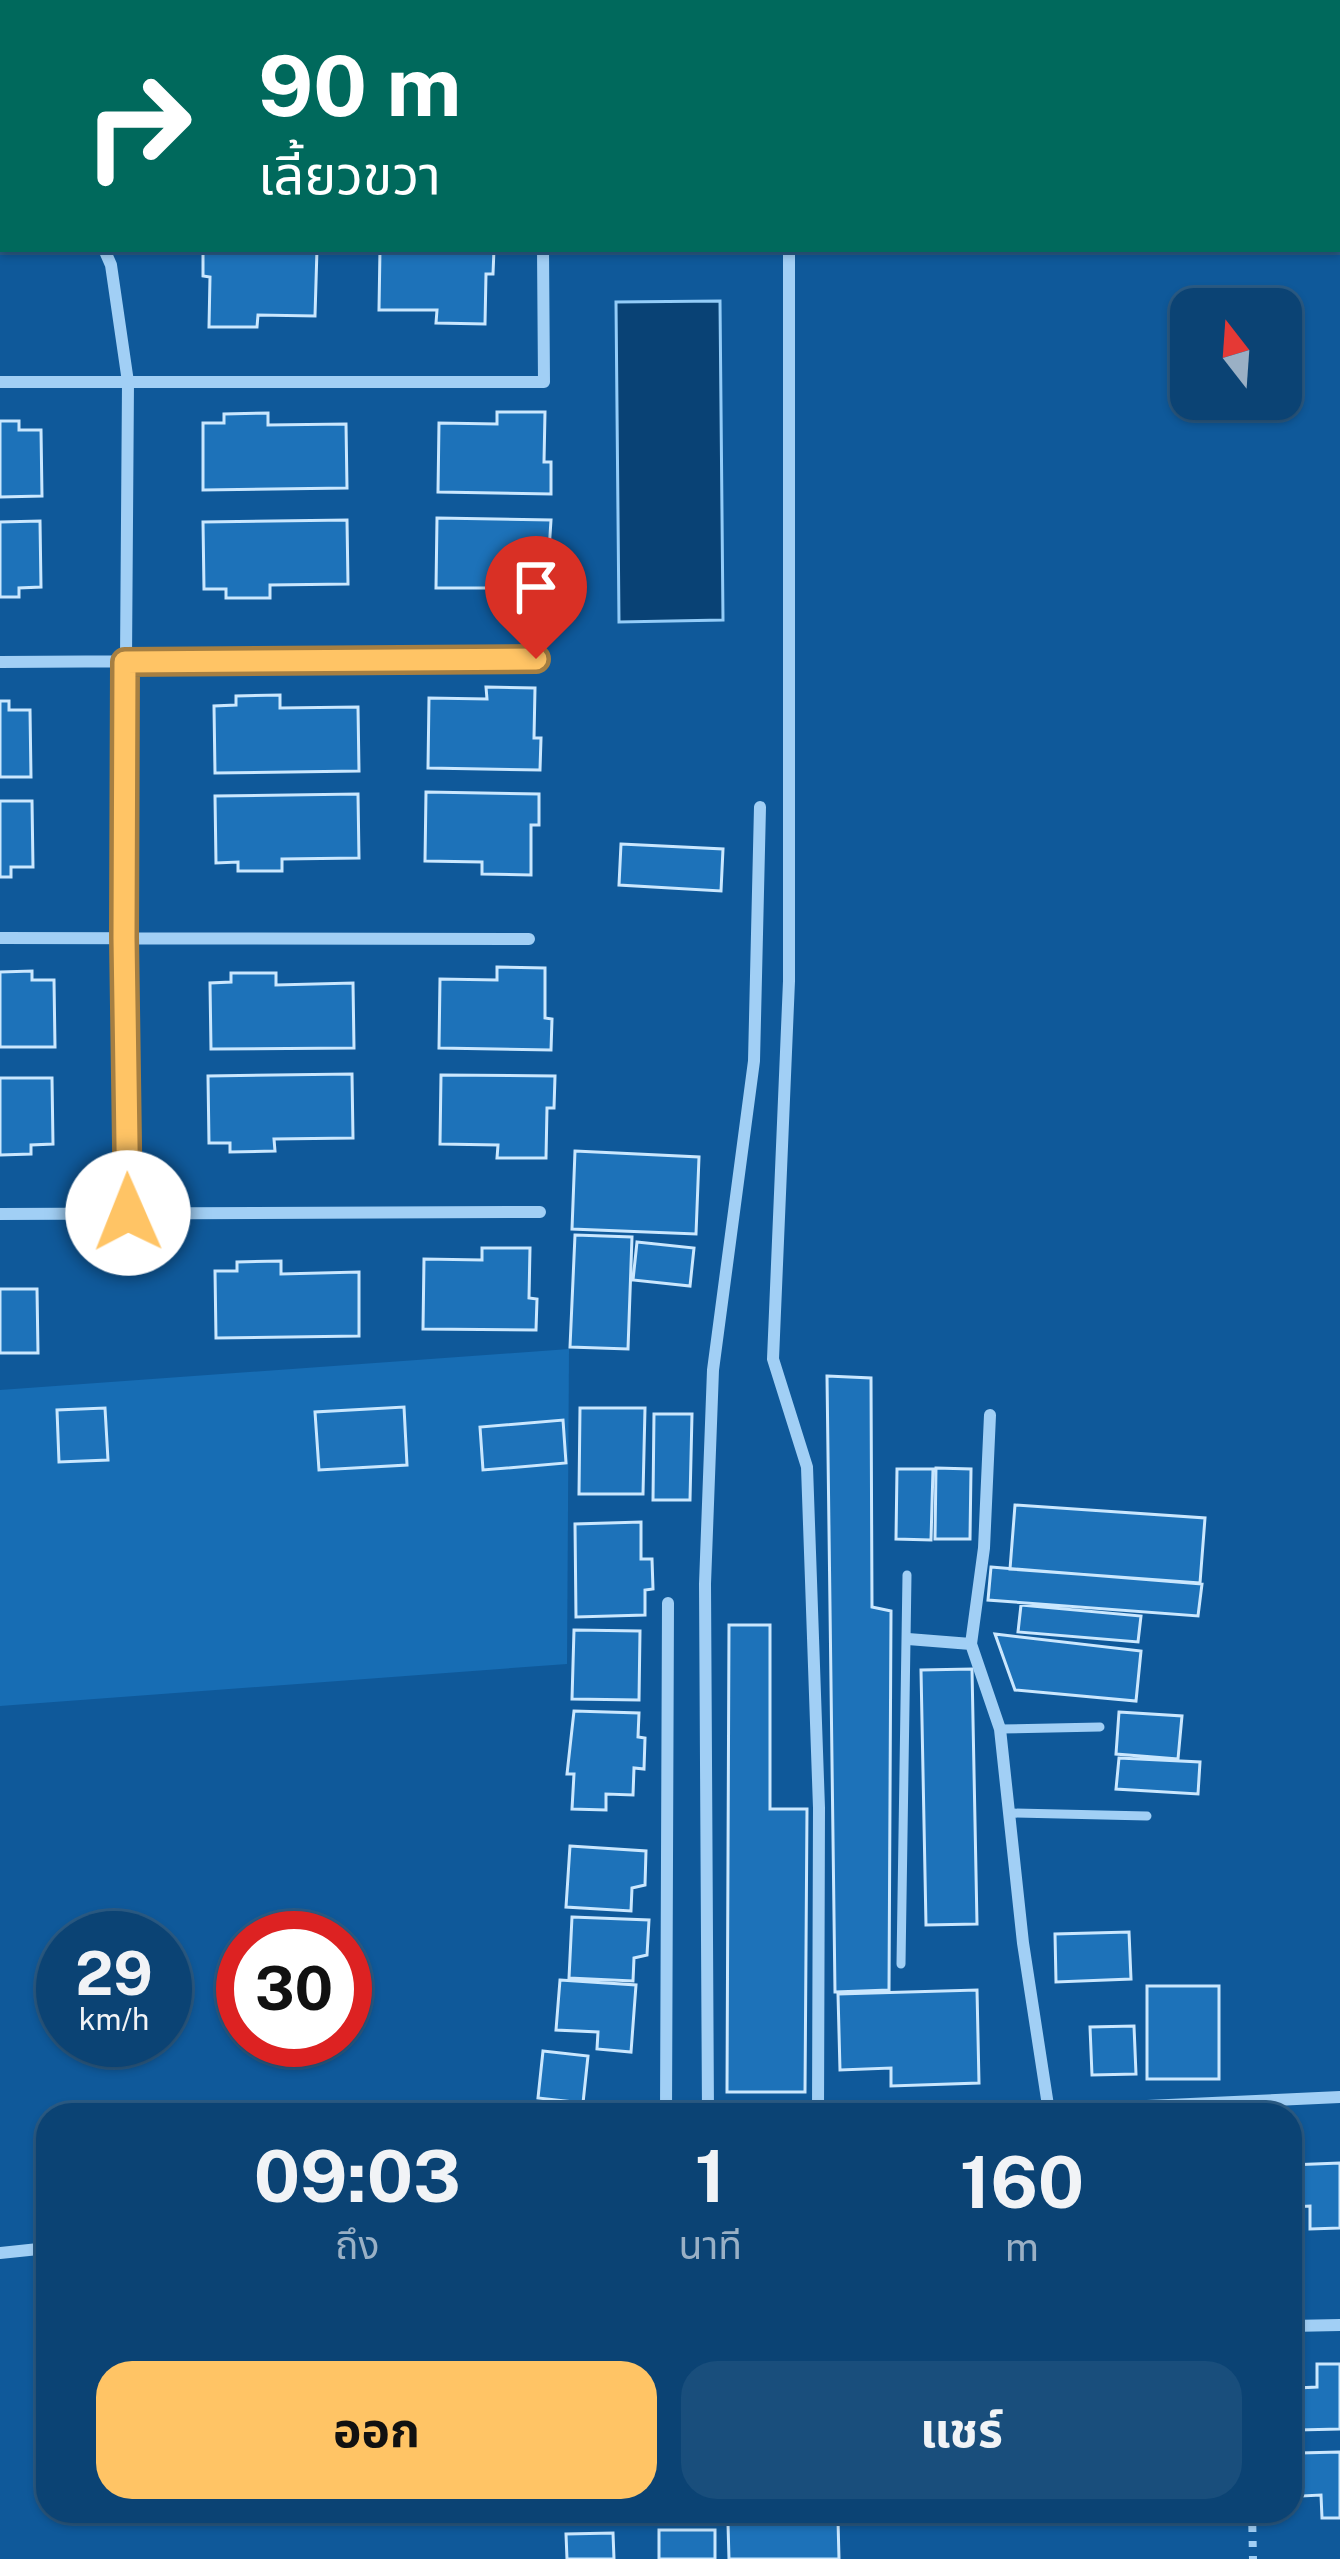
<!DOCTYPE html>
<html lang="th">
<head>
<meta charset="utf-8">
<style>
  :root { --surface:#0b4374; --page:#194e7c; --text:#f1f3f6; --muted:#9ab0c5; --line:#2b5c86; --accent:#ffc465 }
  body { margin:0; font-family:"Public Sans","Noto Sans Thai",sans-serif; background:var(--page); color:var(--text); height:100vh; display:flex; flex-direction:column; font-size:45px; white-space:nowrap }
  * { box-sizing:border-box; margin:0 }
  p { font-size:39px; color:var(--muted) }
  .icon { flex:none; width:66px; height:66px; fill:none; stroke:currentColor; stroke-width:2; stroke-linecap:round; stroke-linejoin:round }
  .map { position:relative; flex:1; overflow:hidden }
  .side { position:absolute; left:36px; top:2103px; width:1266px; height:420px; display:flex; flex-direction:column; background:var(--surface); border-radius:36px; box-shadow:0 3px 9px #0004,0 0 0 3px var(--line) }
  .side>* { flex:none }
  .top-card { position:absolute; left:0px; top:0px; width:1341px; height:252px; box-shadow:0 3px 9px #0004,0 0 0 3px var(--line); background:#00695c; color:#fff; overflow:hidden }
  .needle { width:78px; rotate:343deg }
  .controls { position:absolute; left:1170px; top:288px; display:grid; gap:24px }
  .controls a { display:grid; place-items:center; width:132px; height:132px; border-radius:24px; background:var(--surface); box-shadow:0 3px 9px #0004,0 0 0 3px var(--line); font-size:60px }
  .speed { position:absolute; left:36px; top:1911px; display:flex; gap:24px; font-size:60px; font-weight:700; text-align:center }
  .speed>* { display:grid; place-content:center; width:156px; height:156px; border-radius:50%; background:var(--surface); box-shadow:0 3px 9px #0004,0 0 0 3px var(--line); line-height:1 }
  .speed small { font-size:30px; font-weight:400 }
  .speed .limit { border:18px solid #d22; background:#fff; color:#111 }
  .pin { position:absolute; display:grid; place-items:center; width:102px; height:102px; color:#fff; margin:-123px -51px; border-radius:50% 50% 50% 0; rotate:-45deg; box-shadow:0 0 12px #0007 }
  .pin .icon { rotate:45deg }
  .me { position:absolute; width:132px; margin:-66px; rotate:359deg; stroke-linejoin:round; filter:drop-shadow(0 0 9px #0008) }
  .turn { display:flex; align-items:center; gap:42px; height:252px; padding:0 60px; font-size:54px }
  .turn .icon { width:156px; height:156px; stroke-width:2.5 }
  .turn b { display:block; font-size:84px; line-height:102px }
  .eta { display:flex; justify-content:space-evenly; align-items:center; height:204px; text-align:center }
  .eta b { font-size:72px; font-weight:700; line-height:84px }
  .button { display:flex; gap:24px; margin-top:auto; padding:24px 60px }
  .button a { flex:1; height:138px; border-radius:36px; background:var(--accent); color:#111; font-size:48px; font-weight:700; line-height:138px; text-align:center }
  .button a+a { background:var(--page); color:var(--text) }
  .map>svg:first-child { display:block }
</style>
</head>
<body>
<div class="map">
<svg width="1340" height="2559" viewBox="0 0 1340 2559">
  <rect width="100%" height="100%" fill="#0f599a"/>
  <!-- green -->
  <path fill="#176db4" d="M569,1349L567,1664L0,1706V1390Z"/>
  <!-- water -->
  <path fill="#094275" stroke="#93ccf8" stroke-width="3" d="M720,301L723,620L619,622L616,302Z"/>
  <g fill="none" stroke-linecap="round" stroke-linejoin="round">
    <!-- river -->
    <path stroke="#094275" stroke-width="72" d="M182,3L188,0
      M0,92L3,90"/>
  </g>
  <!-- building -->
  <path fill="#1d72b9" stroke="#cae7fe" stroke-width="3" d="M408,0H561L408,3Z
    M203,249H317L315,316L258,315L257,327H209L210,277L203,276Z
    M380,249H494L493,274H486L485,324L436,323L437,310H379Z
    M497,412H545L544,462H551V494L438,492L439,423L497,424Z
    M268,413V425L346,424L347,488L203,490V423H224V414Z
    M0,421H19V430H41L42,496L0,497Z
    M437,518L551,520L549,551H543L541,601H493L494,588H436Z
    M347,520L348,584L270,585V598H226V589H204L203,522Z
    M40,521L41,587L19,588V597H0V522Z
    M486,687L535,688L534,738H541L540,770L428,768L429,698L487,699Z
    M280,695V708L358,707L359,771L215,773L214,706L236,705V696Z
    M0,701H9V710H30L31,777H0Z
    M426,792L539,794V825H531V875L482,874V862L425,861Z
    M358,794L359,858L282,859V871H238V862L216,863L215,796Z
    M0,801H32L33,867H11V877H0Z
    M621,844L723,849L721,891L619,885Z
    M497,967L545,968V1018L552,1019L551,1050L439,1048L440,979L497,980Z
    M32,971V980H54L55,1047H0V972Z
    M231,973H276V985L353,983L354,1048L211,1049L210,983L231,982Z
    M352,1074L353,1138L274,1139L275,1151L230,1152V1143H209L208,1076Z
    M441,1075L555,1076L554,1108H547L546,1158H497L498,1145L440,1144Z
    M0,1078H52L53,1144L31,1145V1154L0,1155Z
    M575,1151L699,1157L696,1234L572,1229Z
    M575,1235L632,1237L628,1349L570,1347Z
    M637,1242L694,1248L690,1286L633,1280Z
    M482,1248H530L529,1298L537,1299L536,1330L423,1329L424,1259L482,1260Z
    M281,1261V1274L359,1272V1336L216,1338L215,1271H237V1262Z
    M0,1289H37L38,1353H0Z
    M827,1376L871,1378L872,1607L891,1611L889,1990L835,1992Z
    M404,1407L407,1465L319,1470L315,1412Z
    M105,1408L108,1460L59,1462L57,1410Z
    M580,1408H645L643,1494H579Z
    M654,1414H692L690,1500H653Z
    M563,1420L566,1463L483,1470L480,1427Z
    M936,1468L971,1469L970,1539H935Z
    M897,1469H933L931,1540L896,1539Z
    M1015,1505L1205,1518L1200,1583L1010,1569Z
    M641,1522V1559H652L653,1589L645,1590V1615L576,1617L575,1524Z
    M991,1567L1202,1584L1198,1616L988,1600Z
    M1021,1605L1141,1616L1138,1642L1018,1632Z
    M729,1625H770V1809H807L805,2092H727Z
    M574,1630L640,1631L639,1700L572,1699Z
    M995,1634L1141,1651L1136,1701L1015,1690Z
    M972,1669L977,1924L926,1925L921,1670Z
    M574,1711L639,1713L638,1737L645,1738L644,1769L634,1768L633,1795L606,1794V1810L572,1809L574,1774H567Z
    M1119,1712L1182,1716L1178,1759L1116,1754Z
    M1119,1758L1200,1762L1198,1794L1116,1789Z
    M570,1846L646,1851L645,1885L632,1888L631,1911L566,1907Z
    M572,1917L649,1920L647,1955L634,1958L633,1981L569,1978Z
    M1129,1932L1131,1979L1056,1982L1055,1934Z
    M560,1980L636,1985L631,2052L597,2049L598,2032L556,2030Z
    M1147,1986H1219V2079H1147Z
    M977,1990L979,2083L891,2086V2068L840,2070L838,1994Z
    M1134,2026L1136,2074L1092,2075L1090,2027Z
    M543,2051L588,2056L583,2103L538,2098Z
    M1340,2163V2228L1310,2229V2206L1290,2207V2165Z
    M1317,2364H1340V2429L1298,2430L1297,2388L1317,2387Z
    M1340,2452V2518H1322L1321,2495L1302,2496L1300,2453Z
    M554,2511H625V2524L554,2522Z
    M838,2520L839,2559H729L728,2524Z
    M659,2530H715V2559H659Z
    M613,2533L614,2559H567L566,2534Z"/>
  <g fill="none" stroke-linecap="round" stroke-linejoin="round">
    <!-- path -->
    <path stroke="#a1cff5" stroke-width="8" stroke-dasharray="6 9" stroke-linecap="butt" d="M1252,2511L1253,2559"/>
    <!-- service -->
    <path stroke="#a1cff5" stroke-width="9" d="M1000,1729L1100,1727
      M1012,1813L1147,1816
      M901,1964L907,1575"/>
    <!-- minor -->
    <path stroke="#a1cff5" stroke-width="12" d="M7,0L8,3
      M789,3V0
      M104,249L111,265L128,382L124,938L128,1213
      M789,249V981L773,1359L807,1467L819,1808L818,2115
      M0,382H544L543,249
      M0,662L536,659
      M0,938L529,939
      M0,1214L540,1212
      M990,1415L984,1548L971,1644L1000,1729L1023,1943L1049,2112
      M908,1639L971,1644
      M666,2115L668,1603
      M708,2115L705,1584L713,1370L754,1061L760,807
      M952,2115L1340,2097
      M0,2253L48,2248
      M1290,2326L1340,2325"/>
  </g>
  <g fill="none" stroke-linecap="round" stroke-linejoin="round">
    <!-- route casing -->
    <g stroke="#a67f42" stroke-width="30">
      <path id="route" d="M128,1213L124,938L125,662L536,659"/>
    </g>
    <!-- route -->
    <use href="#route" stroke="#ffc465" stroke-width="21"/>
  </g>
</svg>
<div class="controls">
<a><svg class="needle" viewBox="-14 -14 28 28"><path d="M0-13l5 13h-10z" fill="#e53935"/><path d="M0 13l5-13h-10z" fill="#9ab0c5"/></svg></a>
</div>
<div class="speed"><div>29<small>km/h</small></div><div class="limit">30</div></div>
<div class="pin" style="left:536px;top:659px;background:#d93025"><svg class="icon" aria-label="arrive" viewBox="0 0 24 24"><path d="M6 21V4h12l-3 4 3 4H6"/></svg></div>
<svg class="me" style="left:128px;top:1213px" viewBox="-20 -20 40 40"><circle r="19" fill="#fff"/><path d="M0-13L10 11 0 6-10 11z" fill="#ffc465"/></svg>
<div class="top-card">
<div class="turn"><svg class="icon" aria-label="right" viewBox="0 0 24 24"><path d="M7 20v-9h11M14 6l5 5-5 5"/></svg><div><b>90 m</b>เลี้ยวขวา</div></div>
</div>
<section class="side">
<div class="eta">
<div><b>09:03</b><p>ถึง</p></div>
<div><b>1</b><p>นาที</p></div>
<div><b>160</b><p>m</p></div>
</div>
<div class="button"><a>ออก</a><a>แชร์</a></div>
</section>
</div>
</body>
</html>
